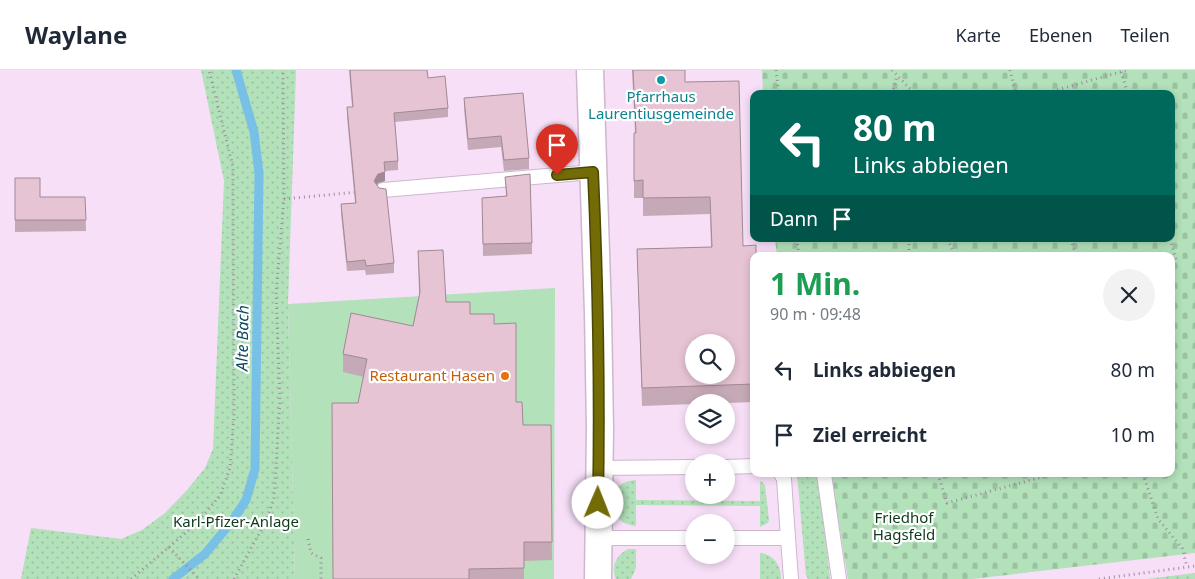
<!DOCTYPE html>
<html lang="de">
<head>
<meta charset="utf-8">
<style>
  :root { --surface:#fff; --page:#f2f2f3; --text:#1f2937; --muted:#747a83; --line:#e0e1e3 }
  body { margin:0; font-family:"Noto Sans",sans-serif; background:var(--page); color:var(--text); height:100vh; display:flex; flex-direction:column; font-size:19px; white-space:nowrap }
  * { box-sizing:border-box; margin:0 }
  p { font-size:16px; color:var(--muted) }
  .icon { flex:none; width:28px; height:28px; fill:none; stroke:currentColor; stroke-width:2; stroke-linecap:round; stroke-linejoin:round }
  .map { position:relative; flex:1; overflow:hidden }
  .panel { position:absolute; left:750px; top:182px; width:425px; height:225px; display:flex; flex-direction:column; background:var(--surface); border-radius:10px; box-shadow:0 2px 8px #0003 }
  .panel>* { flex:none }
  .banner { position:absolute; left:750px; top:20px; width:425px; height:152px; border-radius:10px; box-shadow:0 2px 8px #0003; background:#00695c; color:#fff; overflow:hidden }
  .controls { position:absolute; left:685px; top:264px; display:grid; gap:10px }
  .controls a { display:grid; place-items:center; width:50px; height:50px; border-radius:50%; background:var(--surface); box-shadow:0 2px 8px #0003; font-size:25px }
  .pin { position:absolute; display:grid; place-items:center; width:42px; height:42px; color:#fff; margin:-51px -21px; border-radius:50% 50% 50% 0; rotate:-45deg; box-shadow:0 0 5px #0007 }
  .pin .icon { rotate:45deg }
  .me { position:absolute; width:55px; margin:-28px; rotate:1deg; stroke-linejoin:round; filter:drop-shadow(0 0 4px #0008) }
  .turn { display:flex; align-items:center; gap:18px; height:105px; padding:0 20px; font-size:22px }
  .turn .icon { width:65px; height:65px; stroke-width:2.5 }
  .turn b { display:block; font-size:35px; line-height:42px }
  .then { display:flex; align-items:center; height:48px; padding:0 20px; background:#0003; gap:10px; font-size:19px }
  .round { display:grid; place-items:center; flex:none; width:52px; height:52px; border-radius:26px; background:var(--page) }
  .headline { display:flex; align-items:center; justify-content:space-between; height:85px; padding:0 20px }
  h1 { font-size:30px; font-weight:700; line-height:38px; color:#1e9e55 }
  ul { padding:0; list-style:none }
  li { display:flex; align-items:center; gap:15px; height:65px; padding:0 20px }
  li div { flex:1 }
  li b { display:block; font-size:19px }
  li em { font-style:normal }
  header { display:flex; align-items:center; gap:30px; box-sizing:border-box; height:70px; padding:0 25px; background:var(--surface); border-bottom:1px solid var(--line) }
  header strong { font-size:24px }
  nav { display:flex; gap:28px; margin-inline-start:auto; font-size:18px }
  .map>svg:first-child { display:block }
</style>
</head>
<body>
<header>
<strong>Waylane</strong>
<nav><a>Karte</a><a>Ebenen</a><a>Teilen</a></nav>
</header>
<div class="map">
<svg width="1195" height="509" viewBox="0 0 1195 509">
  <defs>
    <pattern id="grass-dots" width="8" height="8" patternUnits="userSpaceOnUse" patternTransform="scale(1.25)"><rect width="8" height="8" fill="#b2e1ba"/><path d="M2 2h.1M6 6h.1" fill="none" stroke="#9ac2a1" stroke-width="1.8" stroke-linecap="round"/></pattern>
    <pattern id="cemetery-stones" width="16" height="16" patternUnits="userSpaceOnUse" patternTransform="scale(1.25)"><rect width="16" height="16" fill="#b2e1ba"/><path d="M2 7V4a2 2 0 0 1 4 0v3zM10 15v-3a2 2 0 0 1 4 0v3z" fill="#9ac2a1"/></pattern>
  </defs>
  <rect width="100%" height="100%" fill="#f7dff8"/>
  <!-- grass -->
  <path fill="url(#grass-dots)" d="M201,0H296L288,234L295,509H21L31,458L121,469L142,460L165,443L187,420L205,398L213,379L224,111Z
    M797,404H818L830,509H808L806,505Z
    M636,410V430L760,431V411L762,412L765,415L769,450L768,453L760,457V436L636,435V456C603,453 604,411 636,410Z
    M628,479H636V498L631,509H616C610,496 617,485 628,479Z
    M760,483C774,485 781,495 781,509H760Z
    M1195,503V509H1147Z"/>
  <!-- cemetery -->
  <path fill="url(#cemetery-stones)" d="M762,0H1195V483L972,509H848L831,404H1171V186H777L775,169H1171V24H763Z"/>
  <!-- garden -->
  <path fill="#b2e1ba" d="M555,218L554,509H295L288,234Z"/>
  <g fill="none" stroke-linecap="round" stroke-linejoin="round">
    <!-- stream -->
    <path stroke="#79c0e7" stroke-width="9" d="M173,509L205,484L233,450L246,430L255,399L259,103L254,62L236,0"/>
    <!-- service casing -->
    <g stroke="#ceb6cf" stroke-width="16">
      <path id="service" d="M383,120L593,102
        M726,397L754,396
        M599,398L694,397
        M824,404L839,509
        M598,468H694
        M726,468H788L784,409L781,404
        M788,468L791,509"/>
    </g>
    <!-- minor casing -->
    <g stroke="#ceb6cf" stroke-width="29">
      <path id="minor" d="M590,0L598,243L600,359L598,509"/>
    </g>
    <!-- path -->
    <path stroke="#9d8c9e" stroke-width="3" stroke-dasharray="1 4" stroke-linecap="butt" d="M776,0L779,24
      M892,0L915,24
      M1010,0L1016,24
      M1121,2L1128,24
      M894,24L893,21L897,6
      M1043,24L1127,0
      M284,129L358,122
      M797,169L799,186
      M909,169V186
      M948,169L954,186
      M1071,169L1076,186
      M1170,169L1176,190L1171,192
      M938,404L947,433L1053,404
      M1143,404L1158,449L1182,478L1187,497
      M308,469L311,483L321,488V509
      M169,477L195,455L220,426L230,398L234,346L233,97L209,0
      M131,509L169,477L199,509
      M234,509L265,453L274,429L280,329L276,224L284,129L283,0
      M1099,509L1195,496"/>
    <!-- service -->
    <use href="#service" stroke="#fff" stroke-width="14"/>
    <!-- minor -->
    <use href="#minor" stroke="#fff" stroke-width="26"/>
  </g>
  <!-- wall -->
  <path fill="#c6a9b6" d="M349,0H427L428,8L448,38V47L395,52L398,91V100L385,101V111L378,113L377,115L394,193V203L366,205L365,200L347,201L341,144V134L355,133L347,47V37H352Z
    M632,0H685V12L743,176L754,186V332L726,333L694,332V334L642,336L637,179L711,177L710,144L643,146V128H634V63H635Z
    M464,28L529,88V99L504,101L501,77L468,80L464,39Z
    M505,107L532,173V184L483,186L482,128L506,126Z
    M15,108L40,127H85L86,161L15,162Z
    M418,181L446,232L470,244L494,254L523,355H551L552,490L524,491V509H333L358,333L364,307L343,302V284L413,256L419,225Z"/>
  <!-- shaded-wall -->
  <path fill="#a18994" d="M385,102V111L378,113L374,120V111L378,104Z"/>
  <!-- building -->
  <path fill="#e6c4d4" stroke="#a18994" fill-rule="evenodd" d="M350,0H427L428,8L445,6L448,38L394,43L398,91L384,92L385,102L378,104L374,111L379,118L386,119L394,193L366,196L365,190L347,192L341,134L356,133L347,37H353Z
    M633,0H685V12L739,11L743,176L756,175V186H754V314L642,318L637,179L712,177L710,127L643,128V110L634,111V63H636ZM694,272H726V305H694Z
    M523,23L529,88L504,90L501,66L468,69L464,28Z
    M530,104L532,173L483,174L482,128L507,126L505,107Z
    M15,108H40V127H85L86,150H15Z
    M443,180L446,232H470V244H494V254L516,253V332H522L523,355H551L552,472H524V498L469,499V509H333L332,333H358L367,289L343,284L351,243L413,256L420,222L418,181Z"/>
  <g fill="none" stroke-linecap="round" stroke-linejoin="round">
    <!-- route casing -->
    <g stroke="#4b4604" stroke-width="12">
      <path id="route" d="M557,105L593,102C598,212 600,322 598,433"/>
    </g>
    <!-- route -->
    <use href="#route" stroke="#736b06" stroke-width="9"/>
  </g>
  <!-- markers -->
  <circle fill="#0f9aa8" stroke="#fff" stroke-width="2" cx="661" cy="10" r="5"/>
  <circle fill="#e8710a" stroke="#fff" stroke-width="2" cx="505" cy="306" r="5"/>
  <g text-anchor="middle" stroke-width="4.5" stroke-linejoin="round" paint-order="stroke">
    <!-- culture labels -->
    <g font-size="15" fill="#0d838f" stroke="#fff">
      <text x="661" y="32">Pfarrhaus<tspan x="661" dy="17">Laurentiusgemeinde</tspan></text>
    </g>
    <!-- food labels -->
    <g font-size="15" fill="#c56008" stroke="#fff" text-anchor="end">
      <text x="495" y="311">Restaurant Hasen</text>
    </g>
    <!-- park labels -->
    <g font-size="15" fill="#0d3a1b" stroke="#fff">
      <text x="904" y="453">Friedhof<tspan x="904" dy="17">Hagsfeld</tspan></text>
      <text x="236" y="457">Karl-Pfizer-Anlage</text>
    </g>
    <!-- water labels -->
    <g font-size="16" font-style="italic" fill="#0d4863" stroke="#fff">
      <text transform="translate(242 268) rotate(-89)" y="6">Alte Bach</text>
    </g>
  </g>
</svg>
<div class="controls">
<a><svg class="icon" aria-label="search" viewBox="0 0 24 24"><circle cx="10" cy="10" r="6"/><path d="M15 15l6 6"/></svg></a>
<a><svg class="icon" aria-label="layers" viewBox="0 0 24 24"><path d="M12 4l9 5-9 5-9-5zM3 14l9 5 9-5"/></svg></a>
<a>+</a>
<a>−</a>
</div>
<div class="pin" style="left:557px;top:105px;background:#d93025"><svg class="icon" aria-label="arrive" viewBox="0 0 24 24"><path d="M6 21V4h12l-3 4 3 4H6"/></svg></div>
<svg class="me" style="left:598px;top:433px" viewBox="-20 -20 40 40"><circle r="19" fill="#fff"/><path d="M0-13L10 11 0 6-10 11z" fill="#736b06"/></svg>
<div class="banner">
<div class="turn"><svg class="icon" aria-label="left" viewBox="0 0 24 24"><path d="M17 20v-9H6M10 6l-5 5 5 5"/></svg><div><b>80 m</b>Links abbiegen</div></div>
<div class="then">Dann<svg class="icon" aria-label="arrive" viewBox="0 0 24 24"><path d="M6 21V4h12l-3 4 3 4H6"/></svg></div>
</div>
<section class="panel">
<div class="headline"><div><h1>1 Min.</h1><p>90 m · 09:48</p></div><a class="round"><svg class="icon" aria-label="close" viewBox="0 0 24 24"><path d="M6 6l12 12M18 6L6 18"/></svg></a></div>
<ul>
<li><svg class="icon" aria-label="left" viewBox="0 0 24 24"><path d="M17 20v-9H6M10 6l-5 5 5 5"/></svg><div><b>Links abbiegen</b></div><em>80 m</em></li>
<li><svg class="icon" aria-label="arrive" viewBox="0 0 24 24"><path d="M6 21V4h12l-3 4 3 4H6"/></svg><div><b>Ziel erreicht</b></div><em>10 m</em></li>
</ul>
</section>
</div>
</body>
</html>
